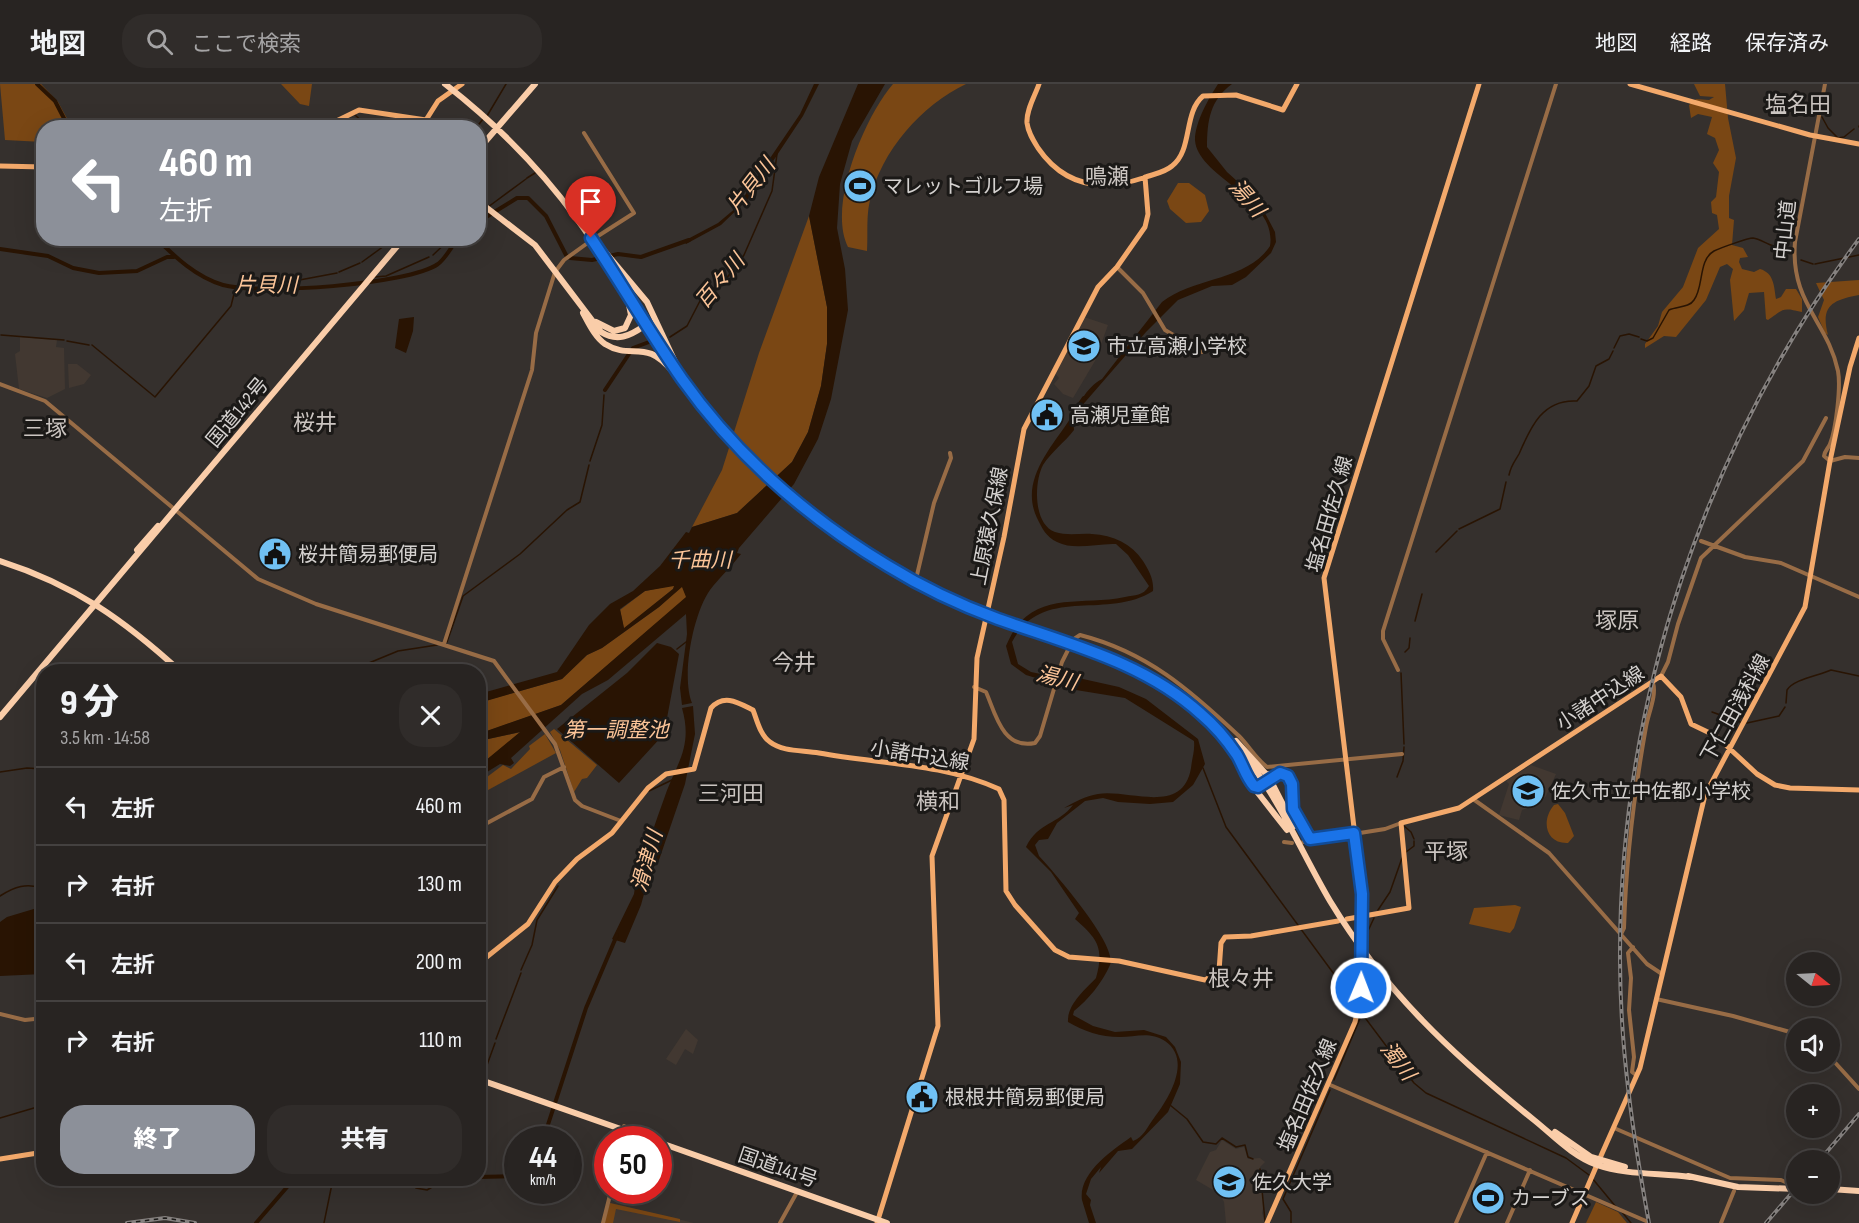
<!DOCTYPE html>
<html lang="ja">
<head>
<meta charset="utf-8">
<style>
  :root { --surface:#282422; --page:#302c2a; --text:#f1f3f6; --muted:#a5a4a5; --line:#444140; --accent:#8c9099 }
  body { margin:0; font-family:"Sofia Sans Condensed","Noto Sans JP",sans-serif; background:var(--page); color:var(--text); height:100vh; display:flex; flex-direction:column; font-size:22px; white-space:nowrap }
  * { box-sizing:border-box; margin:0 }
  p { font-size:20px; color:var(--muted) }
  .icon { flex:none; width:33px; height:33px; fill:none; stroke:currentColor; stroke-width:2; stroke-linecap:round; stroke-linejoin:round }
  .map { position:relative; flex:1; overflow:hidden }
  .side { position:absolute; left:36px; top:580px; width:450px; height:522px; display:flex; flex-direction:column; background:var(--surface); border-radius:24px; box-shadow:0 6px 24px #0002,0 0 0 2px var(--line) }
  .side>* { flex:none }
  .banner { position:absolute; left:36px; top:36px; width:450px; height:126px; border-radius:24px; box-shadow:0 6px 24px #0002,0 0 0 2px var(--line); background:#8c9099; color:#fff; overflow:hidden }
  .needle { width:39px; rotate:108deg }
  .tools { position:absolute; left:1786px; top:868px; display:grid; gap:12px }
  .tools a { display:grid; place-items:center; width:54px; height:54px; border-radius:50%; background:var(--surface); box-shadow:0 6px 24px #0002,0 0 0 2px var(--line); font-size:30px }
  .speed { position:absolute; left:504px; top:1042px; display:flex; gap:12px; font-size:30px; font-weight:700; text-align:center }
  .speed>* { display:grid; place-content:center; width:78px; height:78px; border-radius:50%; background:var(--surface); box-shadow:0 6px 24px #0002,0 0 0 2px var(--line); line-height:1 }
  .speed small { font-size:15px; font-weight:400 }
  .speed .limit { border:9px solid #d22; background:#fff; color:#111 }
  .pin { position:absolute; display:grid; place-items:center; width:51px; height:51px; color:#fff; margin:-62px -26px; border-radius:50% 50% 50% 0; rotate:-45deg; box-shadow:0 0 6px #0007 }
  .pin .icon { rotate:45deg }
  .me { position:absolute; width:66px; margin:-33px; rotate:1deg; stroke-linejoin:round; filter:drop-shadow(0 0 4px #0008) }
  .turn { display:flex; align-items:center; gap:21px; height:126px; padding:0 24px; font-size:27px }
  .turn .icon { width:78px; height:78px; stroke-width:2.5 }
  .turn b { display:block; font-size:42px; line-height:51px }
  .round { display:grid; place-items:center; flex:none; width:63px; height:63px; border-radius:24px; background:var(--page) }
  .headline { display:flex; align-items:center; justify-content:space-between; height:102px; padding:0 24px }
  h1 { font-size:36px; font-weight:800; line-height:45px }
  .button { display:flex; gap:12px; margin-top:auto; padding:12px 24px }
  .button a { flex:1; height:69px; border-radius:24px; background:var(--accent); color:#fff; font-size:24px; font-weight:800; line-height:69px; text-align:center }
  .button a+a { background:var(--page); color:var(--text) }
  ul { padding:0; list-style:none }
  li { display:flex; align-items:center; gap:18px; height:78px; padding:0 24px; border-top:2px solid var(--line) }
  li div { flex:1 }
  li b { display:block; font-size:22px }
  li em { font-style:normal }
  header { display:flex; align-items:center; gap:36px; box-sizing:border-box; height:84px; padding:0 30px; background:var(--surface); border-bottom:2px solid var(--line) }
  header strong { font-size:28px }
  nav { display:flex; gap:33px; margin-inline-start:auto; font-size:21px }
  .search { width:420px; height:54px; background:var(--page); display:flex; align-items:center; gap:15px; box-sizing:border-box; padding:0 21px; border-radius:24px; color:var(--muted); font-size:22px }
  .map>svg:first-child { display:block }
</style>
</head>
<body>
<header>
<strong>地図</strong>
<div class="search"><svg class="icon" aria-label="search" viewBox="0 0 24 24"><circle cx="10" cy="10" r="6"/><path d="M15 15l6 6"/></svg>ここで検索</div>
<nav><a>地図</a><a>経路</a><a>保存済み</a></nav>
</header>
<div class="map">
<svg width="1859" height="1139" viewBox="0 0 1859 1139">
  <rect width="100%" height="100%" fill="#35302d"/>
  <!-- built -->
  <path fill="#423831" d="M1084,233L1108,241L1095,277L1073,314L1063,310L1054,300L1059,294L1054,288Z
    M20,253L57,256L56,263L64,264L65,305L47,314L19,305L15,270L20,267Z
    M68,280H77L91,291L84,300L69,304Z
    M1531,681L1556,690L1546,712L1539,720L1522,726L1519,736L1499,731L1509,700L1506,697Z
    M686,945L698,956L693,970L685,965L676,981L666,975Z
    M1222,1056L1236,1065L1244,1063L1248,1075L1260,1074L1265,1078L1260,1083L1259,1095L1264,1118L1262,1129L1265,1139H1226L1224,1118L1220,1110L1196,1096L1210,1068L1216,1066Z
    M610,1119L694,1139H604Z"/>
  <!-- green -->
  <path fill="#7a4714" d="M0,0H41L58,18L70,40L69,43L44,44L43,58L5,56Z
    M281,0H312L309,22L300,20Z
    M893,0H966C922,21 881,67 870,116C866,132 868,150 867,167L848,163C827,122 865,32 893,0Z
    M1694,0H1725L1728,34L1736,74L1729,112V134L1734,136L1732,161L1743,164L1748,173L1740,174L1739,178L1742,185L1754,188L1760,185C1774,189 1774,202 1776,215L1781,213L1786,205H1796L1802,215V228C1781,223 1784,225 1768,236L1766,235L1764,208L1749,209L1744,226L1734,237L1730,196L1733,185L1727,180L1720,183L1706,216L1676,253L1664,252L1645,264V260L1658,242L1662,228L1683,203L1698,164L1719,145L1717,131L1712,129L1711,118L1716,113L1719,88L1713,79L1719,66L1715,54L1707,50L1712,33L1698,30L1691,34L1689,21L1696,15L1709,16L1714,13L1700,12Z
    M1178,99H1189L1205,111L1209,127L1201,138L1186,139L1170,125L1167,117Z
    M809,132L827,223V260L821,302L808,348L792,378L737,429L692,443L722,386L759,269Z
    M1859,196V211C1833,216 1820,221 1828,251L1825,249L1818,233L1824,216L1816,199Z
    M675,501L673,505L624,545L620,526L645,507Z
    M682,502L687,513L561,621L479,650L478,619L562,595L587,571L602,564L659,523Z
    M554,645L597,681L587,694L582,695L574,708L560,666L550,648Z
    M521,648L479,682V657Z
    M545,650L556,669L479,711V699L503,681L511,685L530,665L529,662Z
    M1558,720L1565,729L1574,752L1568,759C1545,760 1541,736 1554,721Z
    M1515,821L1521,823L1514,844L1510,849L1469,840L1474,824Z
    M1596,1118L1618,1128L1627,1139H1586Z
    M610,1119L680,1135V1138L616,1125L613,1139H604Z"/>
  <!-- water -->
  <path fill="#291403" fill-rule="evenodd" d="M814,0H819L803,32L748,115L721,141L686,160L684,157L718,139L737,123L800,30Z
    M858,0H885L852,57L840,100L837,144L845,185L848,226L831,315L818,355L794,400L739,464L737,469L741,470C731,483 719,494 710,506C693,530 681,592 692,619L682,621L680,604L687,550L686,530L608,596L582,610L511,674L514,679L510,682L500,680L479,693V682L520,648L479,657L478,650L561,621L686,513L682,503L659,523L602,564L587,571L562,595L479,619V610L557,588L589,541L610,520L633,507L660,482L686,448L689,449L692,443L737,429L792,378L808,348L821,302L827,260V223L809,132L819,93ZM674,502L673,505L624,544L620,525L645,507Z
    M1218,0H1232C1210,16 1207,37 1207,63L1227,88L1258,116L1275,148L1276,158L1271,169L1246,193L1232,201L1212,202L1178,216L1146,248L1073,332L1074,346C1064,359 1051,368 1043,381C1034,398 1033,440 1055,448C1067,452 1081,449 1092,450C1113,451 1132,460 1143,477C1149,487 1154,495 1153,507C1106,537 1042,500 1012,558L1018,580L1031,588L1065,595L1070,591L1080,592L1083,595L1119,603L1146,615L1198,655L1205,680L1193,701L1173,718L1150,720L1118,718L1103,714L1085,717L1057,739L1048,755L1039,756L1035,761L1039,772C1053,787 1119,862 1110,881C1102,899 1088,916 1074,927L1073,931L1093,942L1115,948L1144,946L1166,953L1175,963L1181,978L1180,1000L1168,1028L1132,1065L1118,1067L1099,1089L1101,1083L1091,1095L1086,1110L1091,1116L1090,1121L1096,1139H1089C1087,1132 1084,1123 1082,1116C1078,1089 1113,1066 1131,1053L1133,1057C1144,1053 1147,1043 1154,1034C1168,1016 1193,976 1165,957C1150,947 1135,953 1120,953C1100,953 1084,947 1068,938C1067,920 1086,905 1096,894C1105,862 1096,854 1075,835L1079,829L1051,788L1026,763C1038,738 1059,740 1073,721L1064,724C1075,718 1085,712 1098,710C1129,705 1183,732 1191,684C1192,674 1195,667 1194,657L1125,614L1076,606L1026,591L1011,580L1006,562C1030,504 1076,523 1125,513C1135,511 1143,512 1149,502L1128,471L1116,460C1097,459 1075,467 1057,458C1046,453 1042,444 1037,434C1020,398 1049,366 1068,338C1078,323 1085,304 1102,295L1162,218C1194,193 1247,197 1270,162C1278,114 1197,93 1195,56C1195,38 1209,14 1218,0Z
    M414,233L413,247L406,269L395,264L399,235Z
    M657,559L671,563L679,570L664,650L619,699L557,645L627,589Z
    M693,622L695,650L685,700L659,776L650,788L641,821L625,859L612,855L634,810L636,795C646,767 655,739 665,712C677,678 693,663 682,624Z
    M37,824H43V890L0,892V838L7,833Z"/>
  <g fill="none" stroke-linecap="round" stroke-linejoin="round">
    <!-- stream -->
    <path stroke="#291403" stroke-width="1.5" d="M355,31L370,44
      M487,32L506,0
      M1822,33L1828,44L1838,54L1844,53L1854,45
      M1859,43V42
      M476,44L483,35
      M527,94L535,89
      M488,123L526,95
      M478,130L484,126
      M385,160L388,154
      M1785,161L1791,166
      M433,171L451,154
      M1801,176L1813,180
      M362,178L384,162
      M1815,180L1859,171
      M339,188L360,179
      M375,193L386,192L429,173
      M278,200L337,189
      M278,203V202
      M235,204L236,203
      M1,251L64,256
      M670,253L687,242L702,213L726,195L744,171L772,107L777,70
      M1641,255L1647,257L1653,254L1669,226C1677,222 1689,224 1694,216C1704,203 1698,176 1714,167C1720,164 1748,154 1753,154C1763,155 1772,166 1782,161
      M67,257L89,261
      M92,261L155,313L231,222L235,206
      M1614,264L1620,252L1629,250L1639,253
      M590,377L602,341L604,311
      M1509,391C1511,381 1515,377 1519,370C1531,342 1543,315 1577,317L1589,302L1596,282L1609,275L1613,267
      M1459,445L1500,425L1506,398
      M1436,468L1457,447
      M1415,537L1422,510
      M447,558L463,512L520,470L567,426L580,418L589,381
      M677,565L686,558
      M1405,568L1409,564L1410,554
      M347,588L398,567L437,561
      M1401,589L1404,660
      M1786,619L1787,606C1794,595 1818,592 1831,586L1859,592
      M1712,628L1740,638
      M1747,639L1779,632L1785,623
      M1203,684L1226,743L1356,920
      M0,688L27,684L44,685
      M1397,693L1403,677L1404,663
      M649,707L672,696
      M1404,742L1411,748L1414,755
      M1406,768L1414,762V757
      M0,812C14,803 27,798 44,805
      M1378,826L1390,808L1402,774
      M1367,849L1374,834
      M521,886L532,861L537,836L558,802
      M1360,927L1414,999L1426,1009L1566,1074L1589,1091
      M496,955L521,889
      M478,990L483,992L495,959
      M1334,996L1364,925L1366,875
      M1170,1021L1187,1035L1203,1058L1216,1060L1222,1054L1236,1063L1245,1061L1248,1073L1253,1075
      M0,1034L44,1021
      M1260,1085L1265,1137
      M1592,1094L1616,1123
      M407,1095L416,1104L427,1106L446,1095
      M1622,1128L1631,1139
      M324,1139L333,1095
      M1291,1139V1128L1283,1115L1330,1006"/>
    <!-- canal -->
    <path stroke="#291403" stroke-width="3" d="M1366,867L1367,849"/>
    <!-- river -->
    <path stroke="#291403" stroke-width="4" d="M37,0L55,17L69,44
      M478,138L517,114H528L546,132L566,171L570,174L592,176L618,170L641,173L689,156
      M156,154C175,173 196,193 223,201C259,211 408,201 438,180C446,174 452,162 458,154
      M0,165L48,172L73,184L99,189L137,187L167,173H174
      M605,306L633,264L649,258
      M1073,330L1084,314
      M543,1056L586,924L617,851
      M478,1093L518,1092
      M256,1139L294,1095"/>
    <!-- minor -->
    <path stroke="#986c46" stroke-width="4" d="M1825,0L1795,158C1790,219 1828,238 1838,287C1841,303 1836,345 1830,360C1828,365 1825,366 1824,372L1830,377L1845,373L1859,374
      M584,49L634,129L598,152
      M1117,183L1143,209L1165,246L1202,268
      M0,300L45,317L258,495L316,520L494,577L555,660L575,716L582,722L621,737
      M1701,457L1745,473L1781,479L1859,513
      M917,491L934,419L951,374L950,369
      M1074,555L1080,551C1147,568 1190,606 1239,652C1249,662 1256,675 1267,683L1402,670
      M444,560L532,286L536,249L555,188L564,176L589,158
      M1398,586L1383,555V547L1556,0
      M1661,592L1668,578L1678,540L1701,474L1803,377L1826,334
      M974,603L986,608C995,628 1002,666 1035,659L1040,652L1062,578L1069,564
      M1473,715L1549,769L1647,880L1662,890
      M478,744L532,715L544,693L564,683
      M1284,758L1292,759
      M1303,758L1385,745L1401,739
      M1621,850L1624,844C1626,777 1634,710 1646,643C1648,630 1657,611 1653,599
      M1633,863L1628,869L1631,894L1629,926L1634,973L1632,988L1636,991
      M1656,915L1733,932L1797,950
      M0,930L25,936L44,934
      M1830,973L1859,1005
      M1328,1000L1646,1137
      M1614,1044L1730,1094L1781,1096L1794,1102
      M622,1056L624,1042
      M603,1139L611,1107
      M780,1139L796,1110
      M1456,1139L1487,1068
      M1507,1139L1530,1086
      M1721,1139L1734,1107"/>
    <!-- major -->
    <path stroke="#f3a96b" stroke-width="5" d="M1039,0C1035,12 1026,26 1027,39C1028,48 1033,56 1038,64C1064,102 1101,108 1143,94C1153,90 1164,89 1172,82C1193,66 1183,29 1203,12L1236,11L1283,26L1297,0
      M1630,0L1810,51L1859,60
      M322,44L359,26L426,36L438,17L462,0
      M0,82L44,83
      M1347,835L1409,824L1401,739L1459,724L1661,592L1681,613L1691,640L1716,652L1757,690L1775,701L1790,704L1859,706
      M478,880L528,840L555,798L577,775L612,749L648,704L666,690L694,685L711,624C724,609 739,619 753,626C757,636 760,651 770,658C783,668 803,666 819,669C879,680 942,679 999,705L1004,716L1006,807L1015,821L1055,866L1069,873L1119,877L1205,896L1219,887L1221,859L1225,853L1251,852L1338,837
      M1600,1074L1640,984L1705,711L1805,523L1830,377L1850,283L1859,254
      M0,1075L44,1068
      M877,1139L938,942L932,772L974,655L977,574L1004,453L1024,345L1098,203L1117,183L1145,143L1148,130L1145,93
      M1267,1139L1355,938L1361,911L1362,810L1324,494L1479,0
      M1572,1139L1596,1083"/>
    <!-- highway -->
    <path stroke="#facda9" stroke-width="6" d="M445,0C495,39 540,84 577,135C642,225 691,329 778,402C840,454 907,498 982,529C1024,546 1069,557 1111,574C1154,592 1192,619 1225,651C1273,697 1297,761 1330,817C1386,909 1452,970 1534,1036C1554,1052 1572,1072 1597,1081C1625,1091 1660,1089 1690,1093
      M478,66L535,0
      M478,117L535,161L601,248C617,258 630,252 644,242
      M601,163L647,218L677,282
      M583,229C589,240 595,253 605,260C632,277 645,253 673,288
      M596,238L614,247L625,244L631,231L628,216
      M137,466L158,442
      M0,477C75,501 124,536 181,588
      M0,633L404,154
      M1236,657L1266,690L1274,691
      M1227,658L1252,700L1258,703V709L1287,746
      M1273,692L1284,690L1291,695L1293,725L1310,755
      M1275,692L1272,699L1294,742
      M478,995L652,1056
      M1555,1048L1591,1073L1625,1083
      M658,1058L887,1139
      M1688,1092L1738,1103L1797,1105
      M1830,1105L1859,1107"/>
    <!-- rail casing -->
    <g stroke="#868280" stroke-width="4">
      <path id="rail" d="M1819,1077L1859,1030
        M127,1139L165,1134L195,1139
        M1649,1139C1633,1052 1620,964 1620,875C1619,616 1705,363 1859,155
        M1766,1139L1797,1103"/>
    </g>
    <!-- rail -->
    <use href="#rail" stroke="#1b1917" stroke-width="1.5" stroke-dasharray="4.5" stroke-linecap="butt"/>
  </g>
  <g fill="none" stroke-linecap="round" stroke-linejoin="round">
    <!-- route casing -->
    <g stroke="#114b97" stroke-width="15">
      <path id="route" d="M591,154C622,200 650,249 682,295C736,371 808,434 888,482C922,503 960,521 998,535C1068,560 1144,578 1201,630C1214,641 1227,656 1237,671C1243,681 1246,693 1254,702L1258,703L1280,689L1288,692L1292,700L1293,725L1310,755L1354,749L1362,810L1361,904"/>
    </g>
    <!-- route -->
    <use href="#route" stroke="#1a73e8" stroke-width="10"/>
  </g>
  <!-- icons -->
  <defs>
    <g id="stadium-disc" transform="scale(1.725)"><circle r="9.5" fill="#70c1f4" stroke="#1b1917"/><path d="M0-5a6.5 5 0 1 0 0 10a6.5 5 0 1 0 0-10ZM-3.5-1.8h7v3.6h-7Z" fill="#111"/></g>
    <g id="school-disc" transform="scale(1.725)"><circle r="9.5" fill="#70c1f4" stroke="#1b1917"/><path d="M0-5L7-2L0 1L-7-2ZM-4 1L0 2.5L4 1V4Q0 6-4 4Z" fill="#111"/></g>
    <g id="civic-disc" transform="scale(1.725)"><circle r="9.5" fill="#70c1f4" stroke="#1b1917"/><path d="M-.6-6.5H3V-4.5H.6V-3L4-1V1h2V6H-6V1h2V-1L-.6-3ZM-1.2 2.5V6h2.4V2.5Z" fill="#111"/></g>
    <g id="university-disc" transform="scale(1.725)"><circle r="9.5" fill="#70c1f4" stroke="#1b1917"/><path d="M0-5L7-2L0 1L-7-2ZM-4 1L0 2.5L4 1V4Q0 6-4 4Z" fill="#111"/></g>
  </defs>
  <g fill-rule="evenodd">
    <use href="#stadium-disc" x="860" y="102"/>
    <use href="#school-disc" x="1084" y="262"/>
    <use href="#civic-disc" x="1047" y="331"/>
    <use href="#civic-disc" x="275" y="470"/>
    <use href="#school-disc" x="1528" y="707"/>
    <use href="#civic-disc" x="922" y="1013"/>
    <use href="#university-disc" x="1229" y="1098"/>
    <use href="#stadium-disc" x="1488" y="1114"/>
  </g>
  <g text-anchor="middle" stroke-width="6" stroke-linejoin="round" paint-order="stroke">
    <!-- poi labels -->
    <g font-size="20" fill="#d4d1cf" stroke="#1b1917" text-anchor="start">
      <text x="883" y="109">マレットゴルフ場</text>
      <text x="1107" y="269">市立高瀬小学校</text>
      <text x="1070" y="338">高瀬児童館</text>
      <text x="298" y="477">桜井簡易郵便局</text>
      <text x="1551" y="714">佐久市立中佐都小学校</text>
      <text x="945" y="1020">根根井簡易郵便局</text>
      <text x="1252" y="1105">佐久大学</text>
      <text x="1511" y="1121">カーブス</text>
    </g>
    <!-- street labels -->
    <g font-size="20" fill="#d4d1cf" stroke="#1b1917">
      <text transform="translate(1785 146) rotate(-84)" y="7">中山道</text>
      <text transform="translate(237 328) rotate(-50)" y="7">国道142号</text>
      <text transform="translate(1329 430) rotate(-74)" y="7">塩名田佐久線</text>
      <text transform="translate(989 442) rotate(-79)" y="7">上原猿久保線</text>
      <text transform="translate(1600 614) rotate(-33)" y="7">小諸中込線</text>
      <text transform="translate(1735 624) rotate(-61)" y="7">下仁田浅科線</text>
      <text transform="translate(920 671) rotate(9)" y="7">小諸中込線</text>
      <text transform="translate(1307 1011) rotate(-67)" y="7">塩名田佐久線</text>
      <text transform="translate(778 1083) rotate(19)" y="7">国道141号</text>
    </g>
    <!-- water labels -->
    <g font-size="21" font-style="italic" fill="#fbc498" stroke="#1b1917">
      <text transform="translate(751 102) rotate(-52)" y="7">片貝川</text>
      <text transform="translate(1247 114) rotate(49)" y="7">湯川</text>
      <text transform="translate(720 197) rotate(-50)" y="7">百々川</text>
      <text x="266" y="208">片貝川</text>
      <text x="700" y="483">千曲川</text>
      <text transform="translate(1057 594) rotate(14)" y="7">湯川</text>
      <text x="616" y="653">第一調整池</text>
      <text transform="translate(647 777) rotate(-74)" y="7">滑津川</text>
      <text transform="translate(1398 977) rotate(53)" y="7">濁川</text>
    </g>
    <!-- quarter labels -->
    <g font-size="22" fill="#cbc5c1" stroke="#1b1917">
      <text x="1798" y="28">塩名田</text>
      <text x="1107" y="100">鳴瀬</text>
      <text x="315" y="346">桜井</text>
      <text x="45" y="352">三塚</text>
      <text x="1617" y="544">塚原</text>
      <text x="794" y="586">今井</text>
      <text x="731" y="717">三河田</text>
      <text x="938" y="725">横和</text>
      <text x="1446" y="775">平塚</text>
      <text x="1241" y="902">根々井</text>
    </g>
  </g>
</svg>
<div class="tools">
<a><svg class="needle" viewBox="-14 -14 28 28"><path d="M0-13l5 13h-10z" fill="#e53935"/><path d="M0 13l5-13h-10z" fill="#a5a4a5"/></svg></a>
<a><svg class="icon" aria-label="sound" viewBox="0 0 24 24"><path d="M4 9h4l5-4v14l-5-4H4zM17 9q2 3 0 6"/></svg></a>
<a>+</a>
<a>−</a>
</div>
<div class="speed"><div>44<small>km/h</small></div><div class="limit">50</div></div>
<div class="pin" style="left:591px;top:154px;background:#d93025"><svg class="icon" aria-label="arrive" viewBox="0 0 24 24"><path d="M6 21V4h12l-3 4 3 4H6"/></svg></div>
<svg class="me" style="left:1361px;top:904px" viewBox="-20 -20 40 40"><circle r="17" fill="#1a73e8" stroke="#fff" stroke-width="3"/><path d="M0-11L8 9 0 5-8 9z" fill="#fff"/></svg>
<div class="banner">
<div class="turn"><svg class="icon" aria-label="left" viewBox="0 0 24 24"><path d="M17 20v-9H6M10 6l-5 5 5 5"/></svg><div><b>460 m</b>左折</div></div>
</div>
<section class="side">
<div class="headline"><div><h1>9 分</h1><p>3.5 km · 14:58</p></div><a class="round"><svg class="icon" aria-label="close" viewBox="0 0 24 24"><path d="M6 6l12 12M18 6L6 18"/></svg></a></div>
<ul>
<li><svg class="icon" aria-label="left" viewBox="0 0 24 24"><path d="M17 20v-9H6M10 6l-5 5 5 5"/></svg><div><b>左折</b></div><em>460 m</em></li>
<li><svg class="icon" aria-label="right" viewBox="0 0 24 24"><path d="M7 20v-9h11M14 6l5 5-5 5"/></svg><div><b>右折</b></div><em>130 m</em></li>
<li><svg class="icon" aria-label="left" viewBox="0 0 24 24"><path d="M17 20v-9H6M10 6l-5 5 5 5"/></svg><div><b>左折</b></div><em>200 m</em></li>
<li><svg class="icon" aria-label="right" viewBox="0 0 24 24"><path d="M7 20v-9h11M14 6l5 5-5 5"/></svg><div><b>右折</b></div><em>110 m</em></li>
</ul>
<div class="button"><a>終了</a><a>共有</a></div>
</section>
</div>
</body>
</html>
